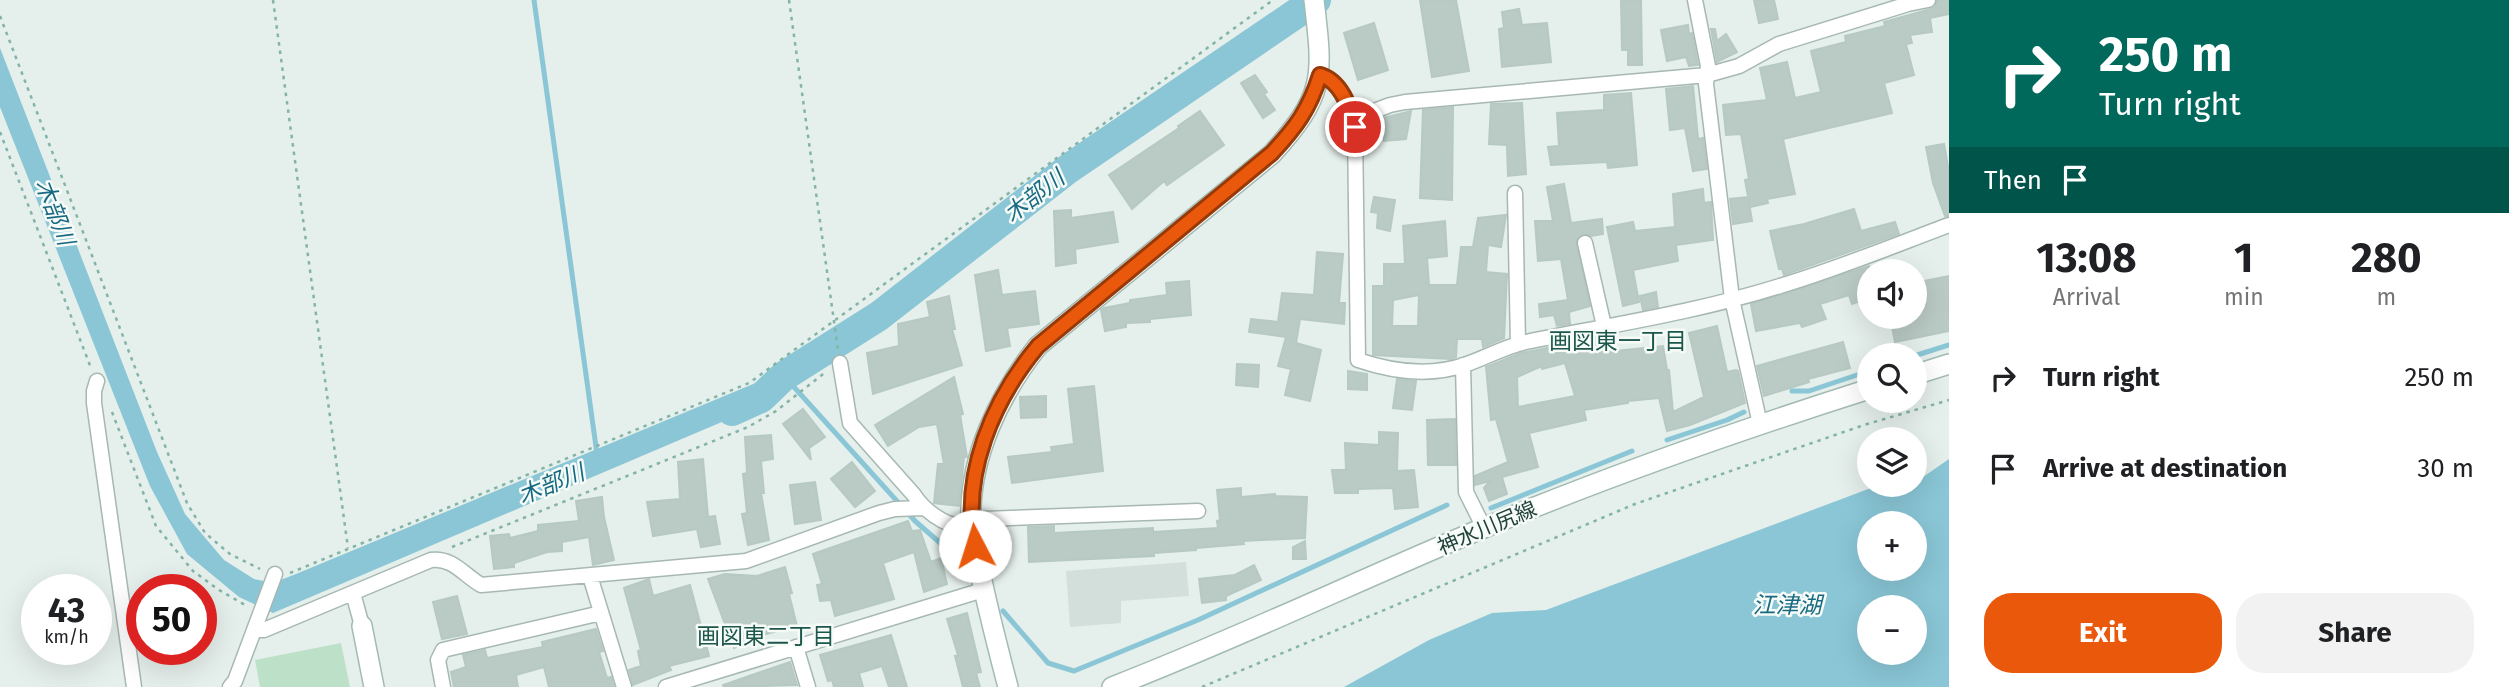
<!DOCTYPE html>
<html lang="en">
<head>
<meta charset="utf-8">
<style>
  :root { --surface:#fff; --page:#f2f2f2; --text:#202124; --muted:#757577; --accent:#ea580c }
  body { margin:0; font-family:"Fira Sans","Noto Sans JP",sans-serif; background:var(--page); color:var(--text); height:100vh; display:flex; flex-direction:column; font-size:26px; white-space:nowrap }
  * { box-sizing:border-box; margin:0 }
  p { font-size:23px; color:var(--muted) }
  .icon { flex:none; width:38px; height:38px; fill:none; stroke:currentColor; stroke-width:2; stroke-linecap:round; stroke-linejoin:round }
  .map { position:relative; flex:1; overflow:hidden }
  .sheet { display:flex; flex-direction:column; background:var(--surface); width:560px }
  .sheet>* { flex:none }
  .banner { background:#00695c; color:#fff; overflow:hidden }
  .tools { position:absolute; left:1857px; top:259px; display:grid; gap:14px }
  .tools a { display:grid; place-items:center; width:70px; height:70px; border-radius:50%; background:var(--surface); box-shadow:0 7px 28px #0002; font-size:35px }
  .speed { position:absolute; left:21px; top:574px; display:flex; gap:14px; font-size:35px; font-weight:700; text-align:center }
  .speed>* { display:grid; place-content:center; width:91px; height:91px; border-radius:50%; background:var(--surface); box-shadow:0 7px 28px #0002; line-height:1 }
  .speed small { font-size:18px; font-weight:400 }
  .speed .limit { border:10px solid #d22; background:#fff; color:#111 }
  .pin { position:absolute; display:grid; place-items:center; width:60px; height:60px; color:#fff; margin:-30px; border:4px solid #fff; border-radius:50%; box-shadow:0 2px 7px #0007 }
  .me { position:absolute; width:77px; margin:-38px; rotate:355deg; stroke-linejoin:round; filter:drop-shadow(0 0 5px #0008) }
  .turn { display:flex; align-items:center; gap:24px; height:147px; padding:0 35px; font-size:32px }
  .turn .icon { width:91px; height:91px; stroke-width:2.5 }
  .turn b { display:block; font-size:49px; line-height:60px }
  .then { display:flex; align-items:center; height:66px; padding:0 35px; background:#0003; gap:14px; font-size:26px }
  .eta { display:flex; justify-content:space-evenly; align-items:center; height:119px; text-align:center }
  .eta b { font-size:42px; font-weight:700; line-height:49px }
  .button { display:flex; gap:14px; margin-top:auto; padding:14px 35px }
  .button a { flex:1; height:80px; border-radius:28px; background:var(--accent); color:#fff; font-size:28px; font-weight:700; line-height:80px; text-align:center }
  .button a+a { background:var(--page); color:var(--text) }
  ul { padding:0; list-style:none }
  li { display:flex; align-items:center; gap:21px; height:91px; padding:0 35px }
  li div { flex:1 }
  li b { display:block; font-size:26px }
  li em { font-style:normal }
  main { display:flex; flex:1; min-height:0 }
  .map>svg:first-child { display:block }
</style>
</head>
<body>
<main>
<div class="map">
<svg width="1949" height="687" viewBox="0 0 1949 687">
  <rect width="100%" height="100%" fill="#e5efeb"/>
  <!-- built -->
  <path fill="#d3dfda" d="M1186,562L1189,596L1121,601V623L1070,627L1066,571Z"/>
  <!-- green -->
  <path fill="#bde1c8" d="M341,643L350,687H260L255,660Z"/>
  <!-- water -->
  <path fill="#8ac6d6" fill-rule="evenodd" d="M0,48L157,452L185,514L224,560L254,579L273,583L296,574L758,382L771,401L273,613L239,597L187,554L150,486L0,107Z
    M1949,459V687H1344L1429,640L1492,613L1546,610L1879,485H1914L1915,477H1923ZM1869,523H1914V569H1869ZM1869,607H1914V653H1869Z"/>
  <g fill="none" stroke-linecap="round" stroke-linejoin="round">
    <!-- stream -->
    <path stroke="#8ac6d6" stroke-width="5" d="M534,0L597,454
      M1914,356L1949,345
      M784,376L915,521L939,542L963,567
      M1792,391H1809L1869,371
      M1667,440L1727,420L1744,412
      M1491,508L1632,451
      M1003,611L1048,663L1074,671L1198,620L1447,505"/>
    <!-- river -->
    <path stroke="#8ac6d6" stroke-width="30" d="M732,411L761,398L784,376L879,316L1068,169L1316,0"/>
  </g>
  <!-- building -->
  <path fill="#bacac4" stroke="#b6c9c2" stroke-width="2" fill-rule="evenodd" d="M1420,0H1456L1469,71L1432,77Z
    M1621,0H1641L1642,65H1628V50H1622Z
    M1754,0H1774L1778,19L1759,23Z
    M1937,0H1949V14L1930,18L1932,32L1910,35L1912,43L1906,44L1914,75L1884,83L1892,113L1783,139L1795,194L1767,199L1768,203L1750,207L1745,180L1749,179L1741,134L1726,135L1723,105L1767,100L1760,68L1787,62L1795,98L1821,92L1811,51L1846,42L1845,36L1885,26L1884,22L1931,9L1935,7Z
    M1519,9L1522,25L1547,23L1551,62L1502,67L1499,29L1504,28L1502,12Z
    M1374,23L1388,70L1358,80L1344,33Z
    M1688,25L1689,34L1692,33L1698,65L1689,66L1686,57L1667,61L1661,30Z
    M1711,29H1715L1717,41L1726,34L1737,52L1717,62Z
    M1255,75L1267,92L1264,94L1275,110L1263,118L1241,83Z
    M1693,86L1698,139L1703,138L1707,169L1693,171L1685,128L1670,130L1666,89Z
    M1631,93L1637,165L1608,168L1607,162L1551,165L1548,147L1559,146L1557,113L1604,110V95Z
    M1522,103L1526,174L1508,176L1507,145L1489,144L1491,104Z
    M1453,107L1452,200L1420,198L1423,110Z
    M1200,111L1224,145L1167,185L1164,181L1132,209L1109,175L1179,128L1178,126Z
    M1411,111L1406,139L1384,141L1383,118Z
    M1944,144L1949,172V216H1945L1933,183L1926,147Z
    M1564,184L1571,223L1602,219L1603,234L1591,236L1584,234L1576,240L1590,306L1569,312L1570,324L1557,326L1554,315L1540,317L1539,304L1568,300L1561,259L1538,261L1535,221H1553L1547,187Z
    M1703,189L1704,203L1711,202L1713,240L1676,245L1678,261L1633,270L1639,302L1623,306L1607,227L1633,222L1635,231L1675,227L1673,194Z
    M1374,197L1395,200L1390,231L1377,228L1378,213L1371,212Z
    M1748,197L1752,221L1733,224L1730,199Z
    M1854,209L1861,231L1895,222L1899,234L1784,275L1782,269H1779L1770,231L1804,224Z
    M1071,210V218L1113,212L1118,242L1075,249L1076,263L1056,266L1054,211Z
    M1506,215L1501,247L1488,245L1486,272L1507,274L1504,338L1483,347L1482,339H1457L1456,357L1451,359L1373,355V286H1384V264H1405L1403,226L1445,221L1447,256L1427,258L1429,285H1457L1461,247H1473L1478,218ZM1419,295L1418,326H1392L1393,300Z
    M1317,252L1343,254L1339,303H1345L1344,324L1300,319L1296,343L1321,350L1310,401L1285,395L1291,369L1278,366L1286,337L1249,332L1251,319L1278,322L1282,293L1314,295Z
    M1869,266V298L1852,304L1849,295L1820,304L1826,319L1802,327L1800,323L1756,331L1751,304Z
    M998,270L1002,295L1035,291L1039,324L1007,328L1010,346L986,351L975,275Z
    M1949,276V331L1895,342L1890,317H1914V283Z
    M1189,281L1191,315L1150,319V322L1126,323V327L1105,331L1101,310L1104,308L1130,303V300L1167,295L1166,283Z
    M1656,292L1658,307L1643,310L1640,296Z
    M949,296L955,329H952L962,365L873,394L867,353L899,346L898,324L930,317L927,302Z
    M1717,326L1727,372L1736,370L1738,371L1745,403L1690,425L1667,431L1659,398L1628,401V403L1584,410L1586,420L1529,433L1538,467L1502,477L1507,494L1489,501L1484,488L1490,481L1475,485V476L1508,462L1496,419L1491,420L1486,367L1521,353L1588,340L1614,337L1615,351L1663,346L1667,370H1669L1673,412L1704,397L1689,333ZM1565,363L1575,396L1518,407L1517,377L1542,366V369Z
    M1843,342L1850,368L1808,379L1809,382L1764,396L1757,366Z
    M1237,364L1259,365L1258,387L1236,385Z
    M1348,371L1367,374V390L1348,389Z
    M954,377L963,414L960,415L967,457H964L959,506L934,503L938,464H944L937,424L919,427L888,446L875,425Z
    M1397,379L1416,381L1412,410L1393,408Z
    M1094,386L1103,471L1012,483L1008,457L1052,452L1051,447L1074,444L1068,389Z
    M1046,396V417L1021,418L1020,397Z
    M803,409L825,437L809,448L811,460L783,424Z
    M1455,419L1456,465H1428L1427,420Z
    M1379,432L1398,433L1397,471L1414,470L1418,507L1395,509L1393,488L1358,489V493H1335L1332,470H1346L1345,443L1379,445Z
    M771,435L773,459L761,461L764,493H761L769,540L748,545L742,514L747,513L743,474L747,473L745,437Z
    M703,459L708,517L715,516L720,544L701,547L697,529L653,536L647,502L680,499L678,462Z
    M852,462L875,491L855,507L831,479Z
    M815,482L821,520L795,524L790,485Z
    M1241,488V497L1275,494V496L1307,497L1305,538L1243,541L1244,544L1196,548V550L1154,553V556L1029,562L1028,527L1054,526V533L1153,528V532L1218,528L1217,521L1220,520L1217,490Z
    M602,497L604,517L614,560L593,565L589,537L562,542V551L547,552L514,563V567L494,569L490,536L509,534L510,538L538,531V525L579,521L576,501Z
    M908,521L912,531L920,530L931,562L941,558L947,584L924,592L914,552L883,563L894,599L835,616L831,600L820,601L817,585L822,584L813,554Z
    M1305,541L1306,559H1293V547Z
    M1254,565L1261,580L1226,596V600L1202,603L1199,579L1235,575Z
    M785,567L792,593L789,594L797,626L762,635V637L734,648L708,579L725,574L757,576Z
    M649,579L653,596L690,585L709,656L669,666L671,670L633,685L629,670L641,666L638,651L641,650L624,588Z
    M457,596L467,634L442,639L433,602Z
    M967,613L981,672L976,673L980,687H963L955,656L958,655L947,619Z
    M596,629L603,651L599,652L607,678L611,677L614,687H549L544,667L516,675L518,687H454L451,672L466,667L463,655L485,650L487,658L543,647L542,642Z
    M891,635L907,687H889L882,666L859,673L863,687H834L832,680L828,681L820,655Z
    M790,662L797,685L724,687L723,685Z"/>
  <g fill="none" stroke-linecap="round" stroke-linejoin="round">
    <!-- street casing -->
    <g stroke="#a7b8b3" stroke-width="17">
      <path id="street" d="M1695,0L1708,66L1706,84L1732,299L1760,424
        M1320,75C1340,81 1350,107 1355,127L1358,360C1393,372 1431,377 1467,364C1487,357 1506,346 1526,342C1611,325 1697,312 1780,286C1837,269 1893,246 1949,225
        M1353,119L1390,105L1405,102L1707,75L1739,66L1779,44L1908,4L1928,0
        M1515,193L1518,344
        M1585,243L1604,326
        M840,363L850,423L914,495C923,509 944,526 962,526C969,526 978,522 984,519L1198,511
        M1463,365L1466,492L1484,528
        M97,381L94,391V403L134,687
        M590,576L624,687
        M353,593L362,626
        M255,630H264L431,560C452,557 464,575 481,585L746,561L879,513L895,509L923,508
        M796,647L808,687
        M230,687L235,681L275,574
        M443,687L438,660L443,650L601,613
        M666,687L983,590"/>
    </g>
    <!-- secondary casing -->
    <g stroke="#a2bbb4" stroke-width="22">
      <path id="secondary" d="M1914,375L1949,364
        M362,626L374,687
        M1008,687C997,645 986,603 978,561C976,549 971,536 971,524C968,459 999,395 1038,346L1272,154C1326,94 1323,77 1314,0
        M1112,687C1239,638 1361,579 1486,527C1611,475 1740,430 1869,389"/>
    </g>
    <!-- path -->
    <path stroke="#83b4a7" stroke-width="2.5" stroke-dasharray="3.5 5" stroke-linecap="butt" d="M273,0L348,548
      M789,0L838,350
      M0,16L187,503L205,533L230,554L260,569
      M0,132L91,368
      M112,412L156,526L193,571L219,590L247,606
      M452,547L748,427L776,411L827,371
      M290,573L749,383L1273,0
      M1202,687L1635,504L1864,425L1949,400"/>
    <!-- street -->
    <use href="#street" stroke="#fff" stroke-width="14"/>
    <!-- secondary -->
    <use href="#secondary" stroke="#fff" stroke-width="19"/>
  </g>
  <g fill="none" stroke-linecap="round" stroke-linejoin="round">
    <!-- route casing -->
    <g stroke="#983908" stroke-width="18">
      <path id="route" d="M975,546C961,474 993,400 1038,346L1272,153C1296,127 1309,110 1320,75C1341,81 1350,107 1355,127"/>
    </g>
    <!-- route -->
    <use href="#route" stroke="#ea580c" stroke-width="12"/>
  </g>
  <g text-anchor="middle" stroke-width="5" stroke-linejoin="round" paint-order="stroke">
    <!-- street labels -->
    <g font-size="21" fill="#22423b" stroke="#f6fbf8">
      <text transform="translate(1487 528) rotate(-23)" y="7">神水川尻線</text>
    </g>
    <!-- water labels -->
    <g font-size="23" font-style="italic" fill="#186a82" stroke="#f6fbf8">
      <text transform="translate(1034 196) rotate(-38)" y="8">木部川</text>
      <text transform="translate(55 212) rotate(69)" y="8">木部川</text>
      <text transform="translate(551 484) rotate(-22)" y="8">木部川</text>
      <text x="1787" y="613">江津湖</text>
    </g>
    <!-- neighbourhood labels -->
    <g font-size="23" fill="#1d564b" stroke="#f6fbf8">
      <text x="1618" y="349">画図東一丁目</text>
      <text x="766" y="644">画図東二丁目</text>
    </g>
  </g>
</svg>
<div class="tools">
<a><svg class="icon" aria-label="sound" viewBox="0 0 24 24"><path d="M4 9h4l5-4v14l-5-4H4zM17 9q2 3 0 6"/></svg></a>
<a><svg class="icon" aria-label="search" viewBox="0 0 24 24"><circle cx="10" cy="10" r="6"/><path d="M15 15l6 6"/></svg></a>
<a><svg class="icon" aria-label="layers" viewBox="0 0 24 24"><path d="M12 4l9 5-9 5-9-5zM3 14l9 5 9-5"/></svg></a>
<a>+</a>
<a>−</a>
</div>
<div class="speed"><div>43<small>km/h</small></div><div class="limit">50</div></div>
<div class="pin" style="left:1355px;top:127px;background:#d93025"><svg class="icon" aria-label="arrive" viewBox="0 0 24 24"><path d="M6 21V4h12l-3 4 3 4H6"/></svg></div>
<svg class="me" style="left:975px;top:546px" viewBox="-20 -20 40 40"><circle r="19" fill="#fff"/><path d="M0-13L10 11 0 6-10 11z" fill="#ea580c"/></svg>
</div>
<section class="sheet">
<div class="banner">
<div class="turn"><svg class="icon" aria-label="right" viewBox="0 0 24 24"><path d="M7 20v-9h11M14 6l5 5-5 5"/></svg><div><b>250 m</b>Turn right</div></div>
<div class="then">Then<svg class="icon" aria-label="arrive" viewBox="0 0 24 24"><path d="M6 21V4h12l-3 4 3 4H6"/></svg></div>
</div>
<div class="eta">
<div><b>13:08</b><p>Arrival</p></div>
<div><b>1</b><p>min</p></div>
<div><b>280</b><p>m</p></div>
</div>
<ul>
<li><svg class="icon" aria-label="right" viewBox="0 0 24 24"><path d="M7 20v-9h11M14 6l5 5-5 5"/></svg><div><b>Turn right</b></div><em>250 m</em></li>
<li><svg class="icon" aria-label="arrive" viewBox="0 0 24 24"><path d="M6 21V4h12l-3 4 3 4H6"/></svg><div><b>Arrive at destination</b></div><em>30 m</em></li>
</ul>
<div class="button"><a>Exit</a><a>Share</a></div>
</section>
</main>
</body>
</html>
